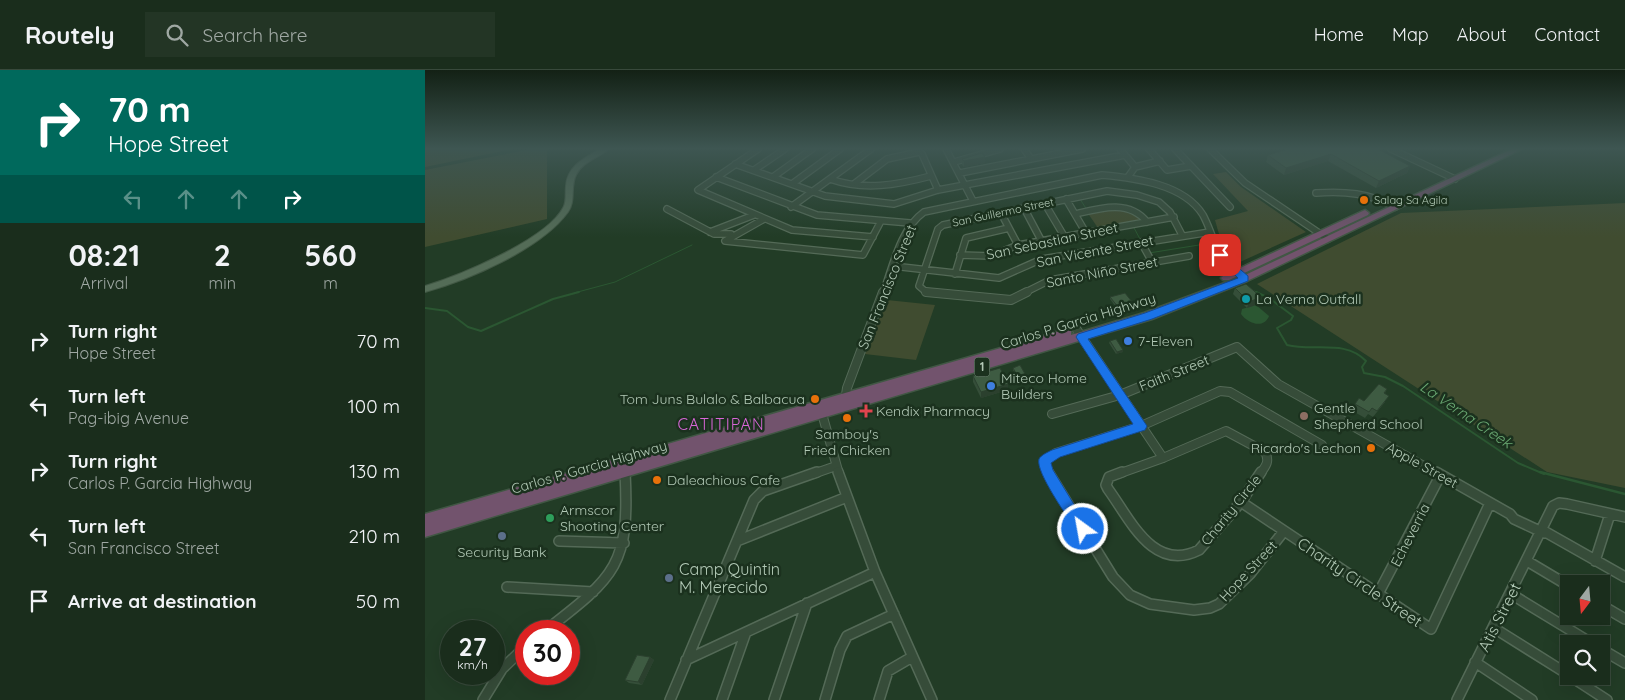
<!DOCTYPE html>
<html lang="en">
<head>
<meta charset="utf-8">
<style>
  :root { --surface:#1a2d1c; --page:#233525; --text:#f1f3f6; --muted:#9fa8a3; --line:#38493b }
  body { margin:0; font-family:Quicksand,sans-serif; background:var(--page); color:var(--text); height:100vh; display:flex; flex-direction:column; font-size:19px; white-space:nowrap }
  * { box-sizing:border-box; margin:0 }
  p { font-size:16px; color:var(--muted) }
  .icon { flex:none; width:28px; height:28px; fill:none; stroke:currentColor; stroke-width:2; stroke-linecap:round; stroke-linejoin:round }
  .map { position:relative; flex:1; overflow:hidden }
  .drawer { display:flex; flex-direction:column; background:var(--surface); width:425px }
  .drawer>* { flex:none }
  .banner { background:#00695c; color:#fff; overflow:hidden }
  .needle { width:32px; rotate:196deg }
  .tools { position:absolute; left:1135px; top:505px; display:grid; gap:10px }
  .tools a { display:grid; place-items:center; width:50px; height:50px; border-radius:0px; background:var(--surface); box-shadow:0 5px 20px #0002,0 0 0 1px var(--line); font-size:25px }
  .speed { position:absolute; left:15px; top:550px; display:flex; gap:10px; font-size:25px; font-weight:700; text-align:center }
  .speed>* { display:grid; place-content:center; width:65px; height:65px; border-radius:50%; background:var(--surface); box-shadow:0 5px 20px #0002,0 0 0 1px var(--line); line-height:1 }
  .speed small { font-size:12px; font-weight:400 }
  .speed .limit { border:8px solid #d22; background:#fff; color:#111 }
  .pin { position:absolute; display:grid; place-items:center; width:42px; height:42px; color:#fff; margin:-21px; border-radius:10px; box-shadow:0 2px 8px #0006 }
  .me { position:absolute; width:55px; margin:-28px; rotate:328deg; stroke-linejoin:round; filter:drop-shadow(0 0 4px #0008) }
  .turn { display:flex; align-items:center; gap:18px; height:105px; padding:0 25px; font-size:22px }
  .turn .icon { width:65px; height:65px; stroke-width:2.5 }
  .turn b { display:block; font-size:35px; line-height:42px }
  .lanes { display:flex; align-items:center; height:48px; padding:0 25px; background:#0003; justify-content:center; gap:25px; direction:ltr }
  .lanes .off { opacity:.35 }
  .eta { display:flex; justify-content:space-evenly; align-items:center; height:85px; text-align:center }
  .eta b { font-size:30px; font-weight:700; line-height:35px }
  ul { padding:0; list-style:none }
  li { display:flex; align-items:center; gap:15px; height:65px; padding:0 25px }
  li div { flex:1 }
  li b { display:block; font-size:19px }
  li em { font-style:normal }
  header { display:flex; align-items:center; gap:30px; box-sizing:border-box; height:70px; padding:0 25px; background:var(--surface); border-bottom:1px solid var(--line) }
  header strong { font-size:24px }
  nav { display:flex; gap:28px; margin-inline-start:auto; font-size:18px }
  .search { width:350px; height:45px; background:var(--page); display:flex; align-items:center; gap:12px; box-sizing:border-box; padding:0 18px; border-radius:0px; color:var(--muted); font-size:19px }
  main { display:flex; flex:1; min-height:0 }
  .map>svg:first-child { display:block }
</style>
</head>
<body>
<header>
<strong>Routely</strong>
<div class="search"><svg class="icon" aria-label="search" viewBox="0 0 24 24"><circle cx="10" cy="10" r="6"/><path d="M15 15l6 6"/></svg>Search here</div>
<nav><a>Home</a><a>Map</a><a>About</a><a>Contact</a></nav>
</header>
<main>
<section class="drawer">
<div class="banner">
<div class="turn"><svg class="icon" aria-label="right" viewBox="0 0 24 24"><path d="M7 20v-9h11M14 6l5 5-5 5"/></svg><div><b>70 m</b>Hope Street</div></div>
<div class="lanes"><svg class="icon off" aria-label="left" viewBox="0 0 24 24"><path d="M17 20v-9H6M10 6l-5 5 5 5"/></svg><svg class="icon off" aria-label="ahead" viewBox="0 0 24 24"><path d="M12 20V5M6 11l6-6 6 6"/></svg><svg class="icon off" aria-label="ahead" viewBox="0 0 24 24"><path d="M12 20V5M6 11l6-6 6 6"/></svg><svg class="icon" aria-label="right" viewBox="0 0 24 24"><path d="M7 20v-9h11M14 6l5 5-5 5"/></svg></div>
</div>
<div class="eta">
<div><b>08:21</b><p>Arrival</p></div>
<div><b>2</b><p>min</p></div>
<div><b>560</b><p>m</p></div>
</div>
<ul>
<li><svg class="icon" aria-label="right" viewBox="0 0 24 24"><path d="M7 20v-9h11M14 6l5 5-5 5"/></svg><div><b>Turn right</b><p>Hope Street</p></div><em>70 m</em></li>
<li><svg class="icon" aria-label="left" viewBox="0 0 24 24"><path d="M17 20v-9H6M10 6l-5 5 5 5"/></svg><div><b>Turn left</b><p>Pag-ibig Avenue</p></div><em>100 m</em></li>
<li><svg class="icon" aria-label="right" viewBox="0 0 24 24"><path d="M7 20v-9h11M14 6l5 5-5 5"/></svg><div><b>Turn right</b><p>Carlos P. Garcia Highway</p></div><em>130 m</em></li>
<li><svg class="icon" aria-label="left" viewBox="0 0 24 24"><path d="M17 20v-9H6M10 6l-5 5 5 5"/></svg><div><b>Turn left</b><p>San Francisco Street</p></div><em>210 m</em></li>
<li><svg class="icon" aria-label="arrive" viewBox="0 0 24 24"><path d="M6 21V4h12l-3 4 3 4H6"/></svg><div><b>Arrive at destination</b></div><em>50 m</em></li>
</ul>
</section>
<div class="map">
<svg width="1200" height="630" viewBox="0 0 1200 630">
  <rect width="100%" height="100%" fill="#223c26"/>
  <!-- green -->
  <path fill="#404c30" d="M0,79H88L0,97Z
    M106,79H122V149L0,177V100Z
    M801,102L816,117L881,162L815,192C798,182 795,168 790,150L823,141L788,104Z
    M1200,133V418L1122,402L832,214L976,143Z
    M686,138L714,144L720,151L673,158L662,142Z
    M462,230L510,235L491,290L440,284Z"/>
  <!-- water -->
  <path fill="#2b5732" d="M831,235L844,246C839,259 823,254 816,244L817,239Z"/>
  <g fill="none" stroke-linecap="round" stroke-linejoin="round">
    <!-- stream-far2 -->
    <path stroke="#2b5732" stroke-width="1" d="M655,129L662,140
      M708,156L715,169
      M724,183L774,175L783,178
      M827,220L834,223
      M149,223L190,212L267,175"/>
    <!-- stream-far1 -->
    <path stroke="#2b5732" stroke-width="2" d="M831,222L844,228L868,246L866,250L852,258L862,275C889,282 920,269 941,291L937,297L939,303L960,307L978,316L1093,393L1119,404
      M0,238L22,241L43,257L56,261L128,229L154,222"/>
    <!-- stream -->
    <path stroke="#2b5732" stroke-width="2.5" d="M1115,402L1200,424"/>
    <!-- minor-far2 casing -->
    <g stroke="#546a57" stroke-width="8">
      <path id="minor-far2" d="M333,79L273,120L367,160L448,167
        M521,79L548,131
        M599,79L606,89
        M695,79L710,97L703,107
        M724,79L742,100L766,96
        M750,79L805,137
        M785,79L820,113L903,169
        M966,79L1030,109
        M529,92L575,79
        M310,94L400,126L469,134L513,120L700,85
        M710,97L735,91
        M329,100L360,79
        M535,103L657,79
        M291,107L392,145L485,153
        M348,107L387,79
        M405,109C439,121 472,115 506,106
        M367,114L415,79
        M429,114L462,89L494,82L497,84L513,120
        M891,123C920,121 944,123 970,137
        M641,129L661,163
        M620,134L639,166
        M366,137L446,79
        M599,138L616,170
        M242,139L289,164H306
        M576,143L593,175
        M650,144C675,138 704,129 722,152
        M339,149L300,171L438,185L456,151
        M285,162L329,145
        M716,172L727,192
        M535,185L566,186L593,175L749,147
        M468,196L574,208L617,189L785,162
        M530,204L541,168L584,158
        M458,223C468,196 475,159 499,142L677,105C710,108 759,114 778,145C785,158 789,174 797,187C802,195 812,202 819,209
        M513,223L501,222L494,216L513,159L518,155L682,121L712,125L734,132L745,142L757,165
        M599,223L625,210L764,186"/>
    </g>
    <!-- minor-far1 casing -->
    <g stroke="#546a57" stroke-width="10">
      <path id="minor-far1" d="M501,222L586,230L602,222
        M652,260L738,388
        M420,331L422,318L458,222
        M396,340L414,404
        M627,344L695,325L812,277L853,314L1013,404
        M200,398V404
        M388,404L411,396
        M624,404L620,391L631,383L716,356L795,321L805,322L897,375
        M693,404L738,388L801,361L840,382C845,391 841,396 835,404"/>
    </g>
    <!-- minor casing -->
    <g stroke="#546a57" stroke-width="12">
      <path id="minor" d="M413,402L450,502L507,630
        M623,402L688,507L705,525L725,534L769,540L785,538L794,534L825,504L859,461
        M697,402L684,407L681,415L683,419C705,449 728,503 774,480L816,432L836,402
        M1011,402L1085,444L1089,449L1119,463
        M816,432L1006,559L1065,433
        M1117,460L1200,507
        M134,471L199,473
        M312,471L422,427
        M1102,491L1144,516
        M1170,491L1185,444
        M82,517L168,522
        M953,524L1015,406
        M1086,524L1168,574
        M1176,535L1200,549
        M1069,558L1144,605
        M120,561C191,506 205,495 200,402
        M1176,579L1200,593
        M261,590L450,502
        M1050,592L1107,630
        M1145,606L1182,630
        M58,630L77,599L101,576
        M245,630L329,430L338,421L392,402
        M297,630L321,562
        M349,630L382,533
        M400,630L415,580L422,566L469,544
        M454,630L463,601L487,587
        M1032,630L1128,436L1134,433L1142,434L1200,447"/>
    </g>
    <!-- major casing -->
    <g stroke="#425845" stroke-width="2">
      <path id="major" d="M175,79H184C173,88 157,92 151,105C145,117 151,131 143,142C116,179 44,210 0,222V216C34,206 121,170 138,138C142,132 140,123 141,116C142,96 160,88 175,79Z"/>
    </g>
    <!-- highway casing -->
    <g stroke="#415744" stroke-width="3">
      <path id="highway" d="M1087,79H1097L822,211L727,249L0,467V444L642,259L646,260V265L719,243L816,207Z
        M940,140L944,143L943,145L804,210H798L796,208L798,206Z"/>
    </g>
    <!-- minor-far2 -->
    <use href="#minor-far2" stroke="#364c39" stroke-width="5.5"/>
    <!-- minor-far1 -->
    <use href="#minor-far1" stroke="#364c39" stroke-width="8"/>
    <!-- minor -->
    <use href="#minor" stroke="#364c39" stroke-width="9"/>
    <!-- major -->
    <use href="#major" fill="#546c57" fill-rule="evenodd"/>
    <!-- highway -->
    <use href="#highway" fill="#72536d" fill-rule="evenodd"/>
  </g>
  <!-- wall -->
  <path fill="#354e39" d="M863,79L985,96L982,103L951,118L903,91L859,105L841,92L843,85Z
    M560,87V93L539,97L537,95V89Z
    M810,218L836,227L834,234L822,238L808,224Z
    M685,227L708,235L693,240L685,229Z
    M685,271L698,282L691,284L684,273Z
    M588,298L604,313L596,315L588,300Z
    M548,306L583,320L556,328L548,312Z
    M962,319L960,323V332L948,347L943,344L940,348L926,340L930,334L939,331Z
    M225,587L229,590L217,615L204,613L200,610Z"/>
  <!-- shaded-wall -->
  <path fill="#2b402e" d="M906,84L903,91L859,105L861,98Z
    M560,87V93L539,97V91Z
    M985,96L982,103L951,118L954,111Z
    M836,227L834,234L822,238L824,232Z
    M708,233V235L693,240L694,238Z
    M698,280V282L691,284L692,282Z
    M604,311V313L596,315V313Z
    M583,314V320L556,328V322Z
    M225,587L229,590L217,615L213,612Z"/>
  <!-- building -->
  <path fill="#3e5b42" stroke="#2b402e" d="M863,79H953L985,96L954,111L906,84L861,98L843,85Z
    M557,83L560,87L539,91L537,89Z
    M821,214L836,227L824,232L810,218Z
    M700,223L708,233L694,238L685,227Z
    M691,269L698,280L692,282L685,271Z
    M595,295L604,311L596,313L588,298Z
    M575,298L583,314L556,322L548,306Z
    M954,314L962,319L959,323L964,326L952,341L947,338L944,342L930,334L934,328L939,331Z
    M212,585L225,587L213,612L200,610Z"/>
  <!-- sky -->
  <linearGradient id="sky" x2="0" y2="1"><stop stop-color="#132115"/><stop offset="0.47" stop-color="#3e5652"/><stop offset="1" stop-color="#3e5652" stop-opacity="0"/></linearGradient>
  <rect width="1200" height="167" fill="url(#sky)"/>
  <!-- route -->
  <path fill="#1a73e8" stroke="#114b97" d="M795,182L823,206V211L727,249L663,269L722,356L720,360L635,387L626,393L628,400L664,459L662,463L658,465L653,463C645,450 610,402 614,389C616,385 623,382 627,380L708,354L651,267L653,264L720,243L813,208L791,187L790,185Z"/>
  <!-- markers -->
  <g fill="#e8710a" stroke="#1b311e" stroke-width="2">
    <circle cx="939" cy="130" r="5"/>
    <circle cx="390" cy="329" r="5"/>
    <circle cx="422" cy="348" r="5"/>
    <circle cx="946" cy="378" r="5"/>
    <circle cx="232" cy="410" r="5"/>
  </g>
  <circle fill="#0f9aa8" stroke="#1b311e" stroke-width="2" cx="821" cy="229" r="5"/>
  <g fill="#3f7fe0" stroke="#1b311e" stroke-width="2">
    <circle cx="703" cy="271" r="5"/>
    <circle cx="566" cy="316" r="5"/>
  </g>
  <path fill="#e0444e" stroke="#1b311e" stroke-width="2" d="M438.5 333.5h5v5h5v5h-5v5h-5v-5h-5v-5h5z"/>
  <circle fill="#8d6e63" stroke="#1b311e" stroke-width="2" cx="879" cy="346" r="5"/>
  <circle fill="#2e9e5b" stroke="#1b311e" stroke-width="2" cx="125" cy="448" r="5"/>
  <g fill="#5c6f8a" stroke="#1b311e" stroke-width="2">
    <circle cx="77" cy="466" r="5"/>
    <circle cx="244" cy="508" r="5"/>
  </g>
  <g text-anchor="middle" stroke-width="5" stroke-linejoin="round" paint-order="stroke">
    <!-- far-poi labels -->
    <g font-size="11" fill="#b1c8b5" stroke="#1b311e" text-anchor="start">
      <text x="949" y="134">Salag Sa Agila</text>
    </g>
    <!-- far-street labels -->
    <g font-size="11" fill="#b1c8b5" stroke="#1b311e">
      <text transform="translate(578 142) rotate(-12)" y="4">San Guillermo Street</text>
    </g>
    <!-- shield labels -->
    <rect fill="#1b311e" stroke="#849b88" stroke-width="1" x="549.5" y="287.5" width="15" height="19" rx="4"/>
    <g font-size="12" font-weight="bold" fill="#b1c8b5">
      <text x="557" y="301">1</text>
    </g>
    <!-- street labels -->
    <g font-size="14" fill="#b1c8b5" stroke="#1b311e">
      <text transform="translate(627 171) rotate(-12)" y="5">San Sebastian Street</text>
      <text transform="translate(670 181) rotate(-11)" y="5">San Vicente Street</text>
      <text transform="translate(677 202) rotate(-11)" y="5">Santo Niño Street</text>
      <text transform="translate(462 217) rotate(-68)" y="5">San Francisco Street</text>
      <text transform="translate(653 251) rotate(-17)" y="5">Carlos P. Garcia Highway</text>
      <text transform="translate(749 303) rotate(-22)" y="5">Faith Street</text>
      <text transform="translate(997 395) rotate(29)" y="5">Apple Street</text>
      <text transform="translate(164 397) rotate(-16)" y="5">Carlos P. Garcia Highway</text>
      <text transform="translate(806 440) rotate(-51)" y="5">Charity Circle</text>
      <text transform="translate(985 465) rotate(-63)" y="5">Echeverria</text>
      <text transform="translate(823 501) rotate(-47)" y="5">Hope Street</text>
    </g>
    <!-- poi labels -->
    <g font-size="14" fill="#b1c8b5" stroke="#1b311e" text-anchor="start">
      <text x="831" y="234">La Verna Outfall</text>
      <text x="713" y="276">7-Eleven</text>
      <text x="576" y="313">Miteco Home<tspan x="576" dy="16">Builders</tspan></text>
      <text x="380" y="334" text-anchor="end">Tom Juns Bulalo &amp; Balbacua</text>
      <text x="889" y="343">Gentle<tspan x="889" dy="16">Shepherd School</tspan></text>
      <text x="451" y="346">Kendix Pharmacy</text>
      <text x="422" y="369" text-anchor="middle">Samboy's<tspan x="422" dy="16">Fried Chicken</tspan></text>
      <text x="936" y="383" text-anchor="end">Ricardo's Lechon</text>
      <text x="242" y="415">Daleachious Cafe</text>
      <text x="135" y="445">Armscor<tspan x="135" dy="16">Shooting Center</tspan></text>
      <text x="77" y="487" text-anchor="middle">Security Bank</text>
    </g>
    <!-- water labels -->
    <g font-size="15" font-style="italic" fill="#69a872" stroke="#1b311e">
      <text transform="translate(1041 345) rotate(34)" y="5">La Verna Creek</text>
    </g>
    <!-- quarter labels -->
    <g font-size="16" letter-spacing="1" fill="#d866d8" stroke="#1b311e">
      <text x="296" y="360">CATITIPAN</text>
    </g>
    <!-- near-poi labels -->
    <g font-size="16" fill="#b1c8b5" stroke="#1b311e" text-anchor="start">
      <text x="254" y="505">Camp Quintin<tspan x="254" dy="18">M. Merecido</tspan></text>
    </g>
    <!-- near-street labels -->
    <g font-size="16" fill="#b1c8b5" stroke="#1b311e">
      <text transform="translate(935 512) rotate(34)" y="6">Charity Circle Street</text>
      <text transform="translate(1074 547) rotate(-63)" y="6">Atis Street</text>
    </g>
  </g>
</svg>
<div class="tools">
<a><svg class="needle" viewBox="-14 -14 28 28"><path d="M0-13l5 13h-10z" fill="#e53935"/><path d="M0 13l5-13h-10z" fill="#9fa8a3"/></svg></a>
<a><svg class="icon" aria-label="search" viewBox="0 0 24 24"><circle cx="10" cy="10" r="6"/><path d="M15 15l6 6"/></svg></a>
</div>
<div class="speed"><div>27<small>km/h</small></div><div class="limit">30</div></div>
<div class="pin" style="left:795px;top:185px;background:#d93025"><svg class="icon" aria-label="arrive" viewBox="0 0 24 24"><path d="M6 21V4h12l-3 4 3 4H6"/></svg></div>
<svg class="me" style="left:658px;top:459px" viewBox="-20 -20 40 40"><circle r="17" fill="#1a73e8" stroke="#fff" stroke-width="3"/><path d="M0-11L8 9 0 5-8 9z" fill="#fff"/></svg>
</div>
</main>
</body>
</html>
